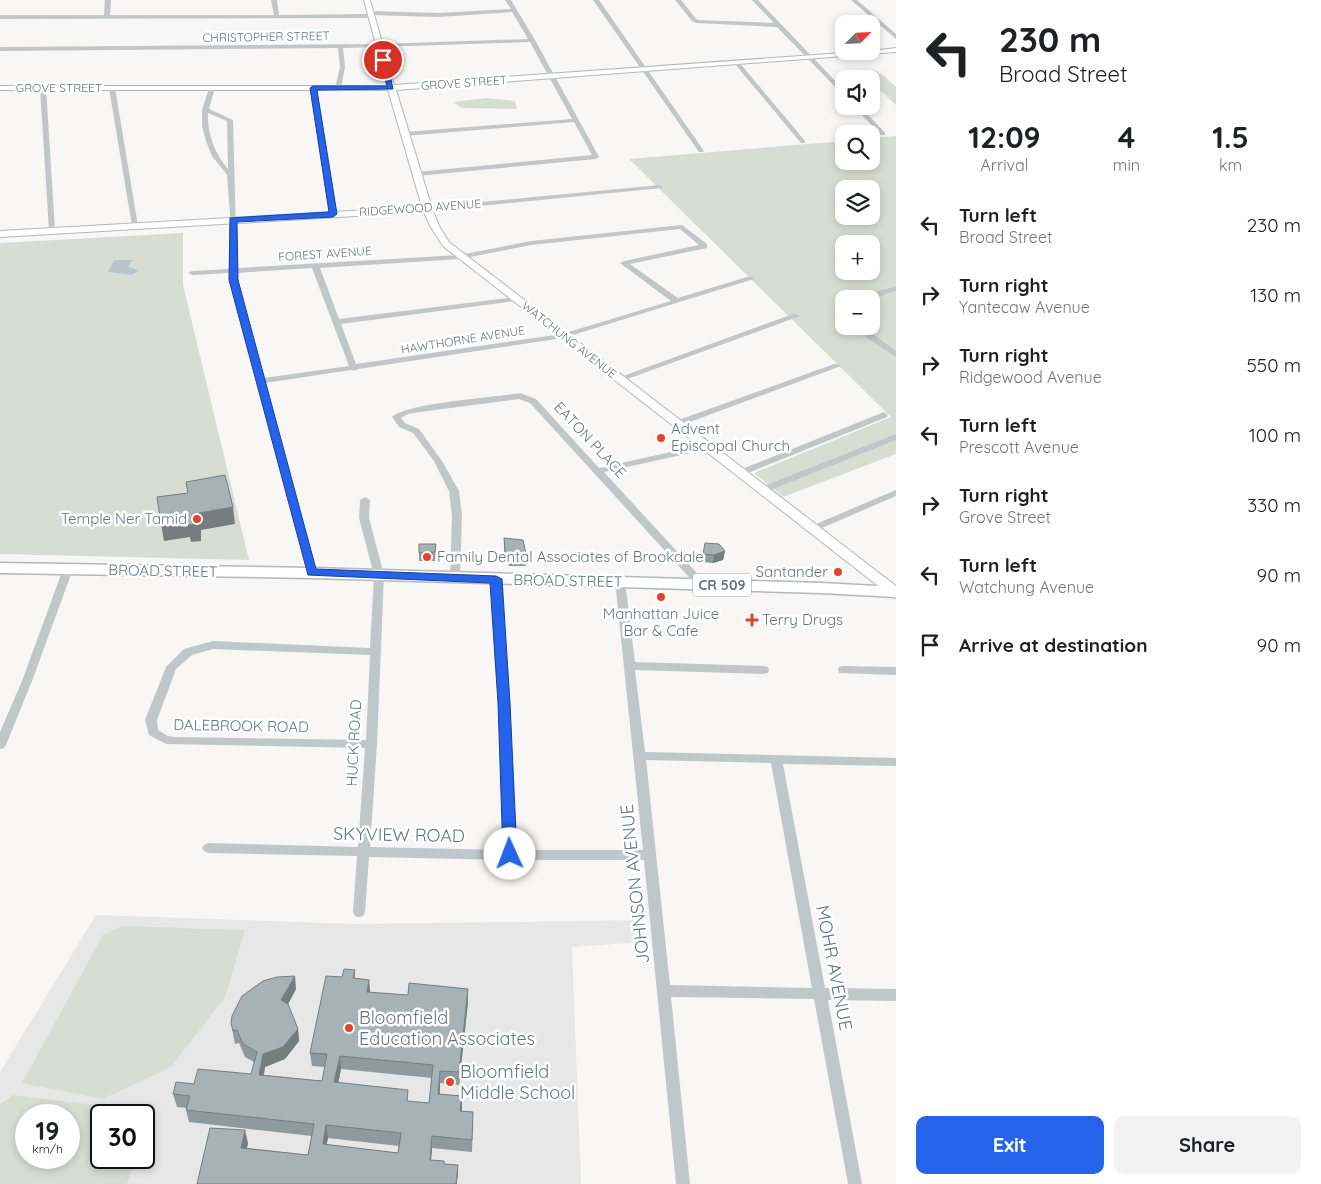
<!DOCTYPE html>
<html lang="en">
<head>
<meta charset="utf-8">
<style>
  :root { --surface:#fff; --page:#f2f2f2; --text:#202124; --muted:#757577; --accent:#2563eb }
  body { margin:0; font-family:Quicksand,sans-serif; background:var(--page); color:var(--text); height:100vh; display:flex; flex-direction:column; font-size:19px; white-space:nowrap }
  * { box-sizing:border-box; margin:0 }
  p { font-size:16px; color:var(--muted) }
  .icon { flex:none; width:28px; height:28px; fill:none; stroke:currentColor; stroke-width:2; stroke-linecap:round; stroke-linejoin:round }
  .map { position:relative; flex:1; overflow:hidden }
  .side { display:flex; flex-direction:column; background:var(--surface); width:425px }
  .side>* { flex:none }
  .guide { background:#fff; color:var(--text); overflow:hidden }
  .needle { width:32px; rotate:66deg }
  .tools { position:absolute; left:835px; top:15px; display:grid; gap:10px }
  .tools a { display:grid; place-items:center; width:45px; height:45px; border-radius:10px; background:var(--surface); box-shadow:0 2px 8px #0003; font-size:25px }
  .speed { position:absolute; left:15px; top:1104px; display:flex; gap:10px; font-size:25px; font-weight:700; text-align:center }
  .speed>* { display:grid; place-content:center; width:65px; height:65px; border-radius:50%; background:var(--surface); box-shadow:0 2px 8px #0003; line-height:1 }
  .speed small { font-size:12px; font-weight:400 }
  .speed .limit { border:2px solid #111; border-radius:8px; background:#fff; color:#111 }
  .pin { position:absolute; display:grid; place-items:center; width:42px; height:42px; color:#fff; margin:-21px; border:2px solid #fff; border-radius:50%; box-shadow:0 1px 5px #0007 }
  .me { position:absolute; width:55px; margin:-28px; rotate:358deg; stroke-linejoin:round; filter:drop-shadow(0 0 4px #0008) }
  .turn { display:flex; align-items:center; gap:18px; height:105px; padding:0 20px; font-size:22px }
  .turn .icon { width:65px; height:65px; stroke-width:2.5 }
  .turn b { display:block; font-size:35px; line-height:42px }
  .eta { display:flex; justify-content:space-evenly; align-items:center; height:85px; text-align:center }
  .eta b { font-size:30px; font-weight:700; line-height:35px }
  .cta { display:flex; gap:10px; margin-top:auto; padding:10px 20px }
  .cta a { flex:1; height:58px; border-radius:10px; background:var(--accent); color:#fff; font-size:20px; font-weight:700; line-height:58px; text-align:center }
  .cta a+a { background:var(--page); color:var(--text) }
  ul { padding:0; list-style:none }
  li { display:flex; align-items:center; gap:15px; height:70px; padding:0 20px }
  li div { flex:1 }
  li b { display:block; font-size:19px }
  li em { font-style:normal }
  main { display:flex; flex:1; min-height:0 }
  .map>svg:first-child { display:block }
</style>
</head>
<body>
<main>
<div class="map">
<svg width="896" height="1184" viewBox="0 0 896 1184">
  <rect width="100%" height="100%" fill="#f8f7f5"/>
  <!-- built -->
  <path fill="#e6e7e6" fill-rule="evenodd" d="M96,915L355,924L643,920L644,942L572,947L581,1184H0V1072ZM26,1115H69V1158H26ZM101,1115H144V1158H101Z"/>
  <!-- green -->
  <path fill="#d8ddd4" fill-rule="evenodd" d="M874,70L884,76L896,87V105L871,82V79H868L861,72Z
    M487,98L515,101L517,109L462,108L453,102Z
    M896,136V454L783,497L754,473L891,417L629,159L844,141V161H871V138ZM844,189H871V216H844ZM844,244H871V271H844ZM844,299H871V326H844Z
    M183,233V285L249,560L0,554V243Z
    M122,926L245,930L225,997L171,1067L103,1099L22,1083L103,935Z
    M13,1095L152,1112L144,1136V1115H101V1158H136L127,1184H0V1104ZM26,1115H69V1158H26Z"/>
  <!-- water -->
  <path fill="#b8c6c9" d="M114,260H133L128,267L139,270L132,275L108,272Z"/>
  <g fill="none" stroke-linecap="round" stroke-linejoin="round">
    <!-- secondary casing -->
    <g stroke="#b1b8bc" stroke-width="2">
      <path id="secondary" d="M364,0H370L394,85L871,51L896,48V52L396,90L431,205L439,226L449,242L896,586V598L891,596L443,246L430,226L424,212L0,237V231L422,207L388,90H0V86H387Z"/>
    </g>
    <!-- primary casing -->
    <g stroke="#b2b8bb" stroke-width="3">
      <path id="primary" d="M0,563L312,568L821,583L896,587V597L821,593L312,578L0,573Z"/>
    </g>
    <!-- street -->
    <path fill="#c1c6c9" fill-rule="evenodd" d="M105,0H111L110,15H274L271,0H277L279,15L370,14L367,13L370,11L438,13L511,9L505,0H511L535,40L599,157L596,159L417,176L414,174L417,172L592,155L574,122L405,136L402,134L405,132L572,119L530,42L343,48L345,67L341,88L338,90L335,88L340,67L338,48L0,51V47L379,44L528,39L512,12L438,17L372,15L374,16L371,18L0,19V15H104Z
      M593,0H599L704,151L703,152H699Z
      M675,0H681L696,19L699,20L774,23L752,0H758L844,90V96L777,27L696,23L692,21Z
      M851,0H857L896,34V39Z
      M735,62H739L805,141V143H801L735,64Z
      M43,86L46,88L55,231L52,233L49,231L40,88Z
      M112,86L115,88L138,226L135,228L132,226L109,88Z
      M212,86L215,88L209,109L233,120L237,268L460,255L531,241L682,225L707,244V248L630,264L678,298L747,277H753L754,279L563,338L358,369L354,371L351,370L265,383L317,573L315,575H309L229,280V273L192,275L188,273L192,271L229,269L230,214L227,175L212,156L206,141L202,126V110L209,88ZM208,113L227,121L228,169C215,154 207,134 208,113ZM680,229L699,245L624,261L620,263L671,301L562,334L356,364L341,324L516,301L520,299L516,297L339,319L320,268L460,259L531,245ZM312,268L349,366L264,378L237,280V273Z
      M313,86L316,88L336,214L333,216L330,214L310,88Z
      M853,106H860L885,133V135H881Z
      M660,185L662,186V188L428,211L425,209L428,207Z
      M896,287V291L885,294L873,301H871V299H866L880,290Z
      M793,314H796L800,316L622,381H619L615,379Z
      M857,326H865L873,334L896,351V357L867,338Z
      M834,364H837L841,366L679,426H673L672,424L673,422Z
      M520,393L536,399L599,468L706,444L709,445L710,447L709,449L604,472L705,582L706,584L705,586H697L530,403L519,399L420,412L408,414L401,418L405,423L419,429L442,461L459,491L462,516L460,578L455,581L452,580L450,578L452,516L449,491L434,461L413,433L399,427L392,417C406,403 496,397 520,393Z
      M884,412L888,415L887,417L743,475L740,476L736,473L737,471Z
      M896,434V440L765,492H759L757,490L759,488Z
      M896,490V496L815,531L812,532L807,529L809,527Z
      M365,497L370,500L369,518L384,575L377,744L370,847L504,850L499,703L491,579L496,576L501,579L509,703L516,850H643L615,581L620,578L625,581L635,662L764,666L768,667L769,670L768,673L764,674L635,670L645,752L896,758V766L783,764L825,988L896,989V1001L828,1000L862,1184H848L814,999L671,997L690,1184H676L644,860H510L369,857L365,912L363,916L359,917L355,916L353,912L357,856L208,853L204,851L202,848L204,845L208,843L358,847L365,748L166,744L149,735L145,720L166,667L184,649L213,641L370,648L374,575L359,518L360,500ZM213,649L370,655L366,740L174,737L168,736L158,730L157,720L176,669L192,655ZM646,760L771,763L812,988L670,985Z
      M68,566L73,569L32,681L6,745L4,748L0,749V732L22,681L63,569Z
      M843,666L896,667V675L839,673L838,670L839,667Z"/>
    <!-- secondary -->
    <use href="#secondary" fill="#fff" fill-rule="evenodd"/>
    <!-- primary -->
    <use href="#primary" fill="#fff" fill-rule="evenodd"/>
  </g>
  <!-- wall -->
  <path fill="#90999d" fill-rule="evenodd" d="M504,538L527,558L526,566H509L505,561Z
    M419,544H436L435,561H419Z
    M725,551L723,560L713,563L702,562L703,554Z
    M355,970V978L369,980L370,992L468,1002L459,1085L440,1083V1094L462,1096L461,1111L473,1112L472,1152L432,1148L431,1160L444,1164L458,1165V1177L197,1184L248,1143L247,1148L308,1155L312,1136L189,1122L186,1110L187,1108L177,1107L173,1094L194,1084L251,1074L254,1062L245,1057L239,1043L235,1044L231,1023L296,989L288,1004L298,1029L299,1041L285,1059L265,1067L264,1075L322,1081L325,1067L312,1066L310,1053L342,977ZM341,1069L432,1078L429,1103L409,1102L338,1083ZM328,1138L399,1146L398,1153L326,1145Z"/>
  <!-- shaded-wall -->
  <path fill="#757d7f" d="M233,507L235,524L201,530V541L191,542L190,537L164,541L161,524L199,513Z
    M725,551L723,560L713,563L714,555Z
    M295,976L296,989L283,1013L281,1000Z
    M369,980L370,993L367,992Z
    M468,989V1002L459,1085V1072Z
    M298,1029L299,1041L285,1059L265,1067L261,1087L259,1075L263,1054Z
    M340,1056L341,1069L336,1095L334,1082Z
    M440,1071V1083L439,1106L438,1094Z
    M462,1096V1109L460,1124V1111Z
    M326,1125L328,1138L324,1157L323,1144Z
    M245,1130L248,1143L244,1160L241,1148Z
    M432,1136V1148L430,1173V1160Z
    M458,1165L457,1184H456Z"/>
  <!-- building -->
  <path fill="#a7b2b6" stroke="#757d7f" fill-rule="evenodd" d="M225,475L233,507L199,513L198,524L188,525V520L161,524L157,497L188,493L186,482Z
    M504,538L523,540L527,558L510,557L505,552Z
    M705,543L719,544L725,551L714,555L703,554Z
    M419,544H436L435,552L419,553Z
    M344,969L355,970L353,978L369,980L367,992L408,995L409,983L468,989L459,1072L440,1071L438,1094L462,1096L460,1111L473,1112L472,1140L432,1136L430,1160L444,1161V1164L458,1165L456,1184H197L210,1128L245,1130L241,1148L308,1155L314,1124L186,1110L190,1096L173,1094L176,1082L194,1084L198,1069L251,1074L257,1052L243,1044L237,1030L233,1031L231,1023L232,1016L242,996L263,981L277,977L295,976L281,1000L288,1004L298,1029L283,1047L263,1054L259,1075L322,1081L327,1054L310,1053L326,976L342,977ZM340,1056L433,1065L429,1103L407,1101L408,1090L334,1082ZM326,1125L401,1133L398,1153L323,1144Z"/>
  <!-- route -->
  <path fill="#2563eb" stroke="#184099" d="M383,58L387,60L393,89L317,90L337,214L333,217L237,222L238,280L316,569L496,576L502,579L510,703L517,854L515,858L510,860L505,858L503,854L498,703L490,583L308,575L229,280L230,218L329,212L310,88L313,86H387L380,60Z"/>
  <!-- markers -->
  <g fill="#e1432c" stroke="#fff" stroke-width="2">
    <circle cx="661" cy="438" r="5"/>
    <circle cx="197" cy="519" r="5"/>
    <circle cx="427" cy="557" r="5"/>
    <circle cx="838" cy="572" r="5"/>
    <circle cx="661" cy="597" r="5"/>
    <path d="M749.5 612.5h5v5h5v5h-5v5h-5v-5h-5v-5h5z"/>
    <circle cx="349" cy="1028" r="5"/>
    <circle cx="450" cy="1082" r="5"/>
  </g>
  <g text-anchor="middle" stroke-width="5" stroke-linejoin="round" paint-order="stroke">
    <!-- far-street labels -->
    <g font-size="12" fill="#637680" stroke="#fff">
      <text transform="translate(266 37) rotate(-1)" y="4">CHRISTOPHER STREET</text>
      <text transform="translate(464 83) rotate(-4)" y="4">GROVE STREET</text>
      <text x="59" y="92">GROVE STREET</text>
      <text transform="translate(420 208) rotate(-4)" y="4">RIDGEWOOD AVENUE</text>
      <text transform="translate(325 254) rotate(-4)" y="4">FOREST AVENUE</text>
      <text transform="translate(463 340) rotate(-9)" y="4">HAWTHORNE AVENUE</text>
      <text transform="translate(569 340) rotate(38)" y="4">WATCHUNG AVENUE</text>
    </g>
    <!-- shield labels -->
    <rect fill="#fff" stroke="#929fa6" stroke-width="1" x="693" y="573.5" width="58" height="23" rx="4"/>
    <g font-size="14" font-weight="bold" fill="#637680">
      <text x="722" y="590">CR 509</text>
    </g>
    <!-- poi labels -->
    <g font-size="15" fill="#637680" stroke="#fff" text-anchor="start">
      <text x="671" y="434">Advent<tspan x="671" dy="17">Episcopal Church</tspan></text>
      <text x="187" y="524" text-anchor="end">Temple Ner Tamid</text>
      <text x="437" y="562">Family Dental Associates of Brookdale</text>
      <text x="828" y="577" text-anchor="end">Santander</text>
      <text x="661" y="619" text-anchor="middle">Manhattan Juice<tspan x="661" dy="17">Bar &amp; Cafe</tspan></text>
      <text x="762" y="625">Terry Drugs</text>
    </g>
    <!-- street labels -->
    <g font-size="15" fill="#637680" stroke="#fff">
      <text transform="translate(590 440) rotate(47)" y="5">EATON PLACE</text>
      <text transform="translate(163 571) rotate(1)" y="5">BROAD STREET</text>
      <text transform="translate(568 581) rotate(1)" y="5">BROAD STREET</text>
      <text transform="translate(241 726) rotate(1)" y="5">DALEBROOK ROAD</text>
      <text transform="translate(354 743) rotate(-87)" y="5">HUCK ROAD</text>
    </g>
    <!-- near-street labels -->
    <g font-size="18" fill="#637680" stroke="#fff">
      <text transform="translate(399 835) rotate(1)" y="6">SKYVIEW ROAD</text>
      <text transform="translate(635 884) rotate(-96)" y="6">JOHNSON AVENUE</text>
      <text transform="translate(834 968) rotate(79)" y="6">MOHR AVENUE</text>
    </g>
    <!-- near-poi labels -->
    <g font-size="18" fill="#637680" stroke="#fff" text-anchor="start">
      <text x="359" y="1024">Bloomfield<tspan x="359" dy="21">Education Associates</tspan></text>
      <text x="460" y="1078">Bloomfield<tspan x="460" dy="21">Middle School</tspan></text>
    </g>
  </g>
</svg>
<div class="tools">
<a><svg class="needle" viewBox="-14 -14 28 28"><path d="M0-13l5 13h-10z" fill="#e53935"/><path d="M0 13l5-13h-10z" fill="#757577"/></svg></a>
<a><svg class="icon" aria-label="sound" viewBox="0 0 24 24"><path d="M4 9h4l5-4v14l-5-4H4zM17 9q2 3 0 6"/></svg></a>
<a><svg class="icon" aria-label="search" viewBox="0 0 24 24"><circle cx="10" cy="10" r="6"/><path d="M15 15l6 6"/></svg></a>
<a><svg class="icon" aria-label="layers" viewBox="0 0 24 24"><path d="M12 4l9 5-9 5-9-5zM3 14l9 5 9-5"/></svg></a>
<a>+</a>
<a>−</a>
</div>
<div class="speed"><div>19<small>km/h</small></div><div class="limit">30</div></div>
<div class="pin" style="left:383px;top:60px;background:#d93025"><svg class="icon" aria-label="arrive" viewBox="0 0 24 24"><path d="M6 21V4h12l-3 4 3 4H6"/></svg></div>
<svg class="me" style="left:510px;top:854px" viewBox="-20 -20 40 40"><circle r="19" fill="#fff"/><path d="M0-13L10 11 0 6-10 11z" fill="#2563eb"/></svg>
</div>
<section class="side">
<div class="guide">
<div class="turn"><svg class="icon" aria-label="left" viewBox="0 0 24 24"><path d="M17 20v-9H6M10 6l-5 5 5 5"/></svg><div><b>230 m</b>Broad Street</div></div>
</div>
<div class="eta">
<div><b>12:09</b><p>Arrival</p></div>
<div><b>4</b><p>min</p></div>
<div><b>1.5</b><p>km</p></div>
</div>
<ul>
<li><svg class="icon" aria-label="left" viewBox="0 0 24 24"><path d="M17 20v-9H6M10 6l-5 5 5 5"/></svg><div><b>Turn left</b><p>Broad Street</p></div><em>230 m</em></li>
<li><svg class="icon" aria-label="right" viewBox="0 0 24 24"><path d="M7 20v-9h11M14 6l5 5-5 5"/></svg><div><b>Turn right</b><p>Yantecaw Avenue</p></div><em>130 m</em></li>
<li><svg class="icon" aria-label="right" viewBox="0 0 24 24"><path d="M7 20v-9h11M14 6l5 5-5 5"/></svg><div><b>Turn right</b><p>Ridgewood Avenue</p></div><em>550 m</em></li>
<li><svg class="icon" aria-label="left" viewBox="0 0 24 24"><path d="M17 20v-9H6M10 6l-5 5 5 5"/></svg><div><b>Turn left</b><p>Prescott Avenue</p></div><em>100 m</em></li>
<li><svg class="icon" aria-label="right" viewBox="0 0 24 24"><path d="M7 20v-9h11M14 6l5 5-5 5"/></svg><div><b>Turn right</b><p>Grove Street</p></div><em>330 m</em></li>
<li><svg class="icon" aria-label="left" viewBox="0 0 24 24"><path d="M17 20v-9H6M10 6l-5 5 5 5"/></svg><div><b>Turn left</b><p>Watchung Avenue</p></div><em>90 m</em></li>
<li><svg class="icon" aria-label="arrive" viewBox="0 0 24 24"><path d="M6 21V4h12l-3 4 3 4H6"/></svg><div><b>Arrive at destination</b></div><em>90 m</em></li>
</ul>
<div class="cta"><a>Exit</a><a>Share</a></div>
</section>
</main>
</body>
</html>
